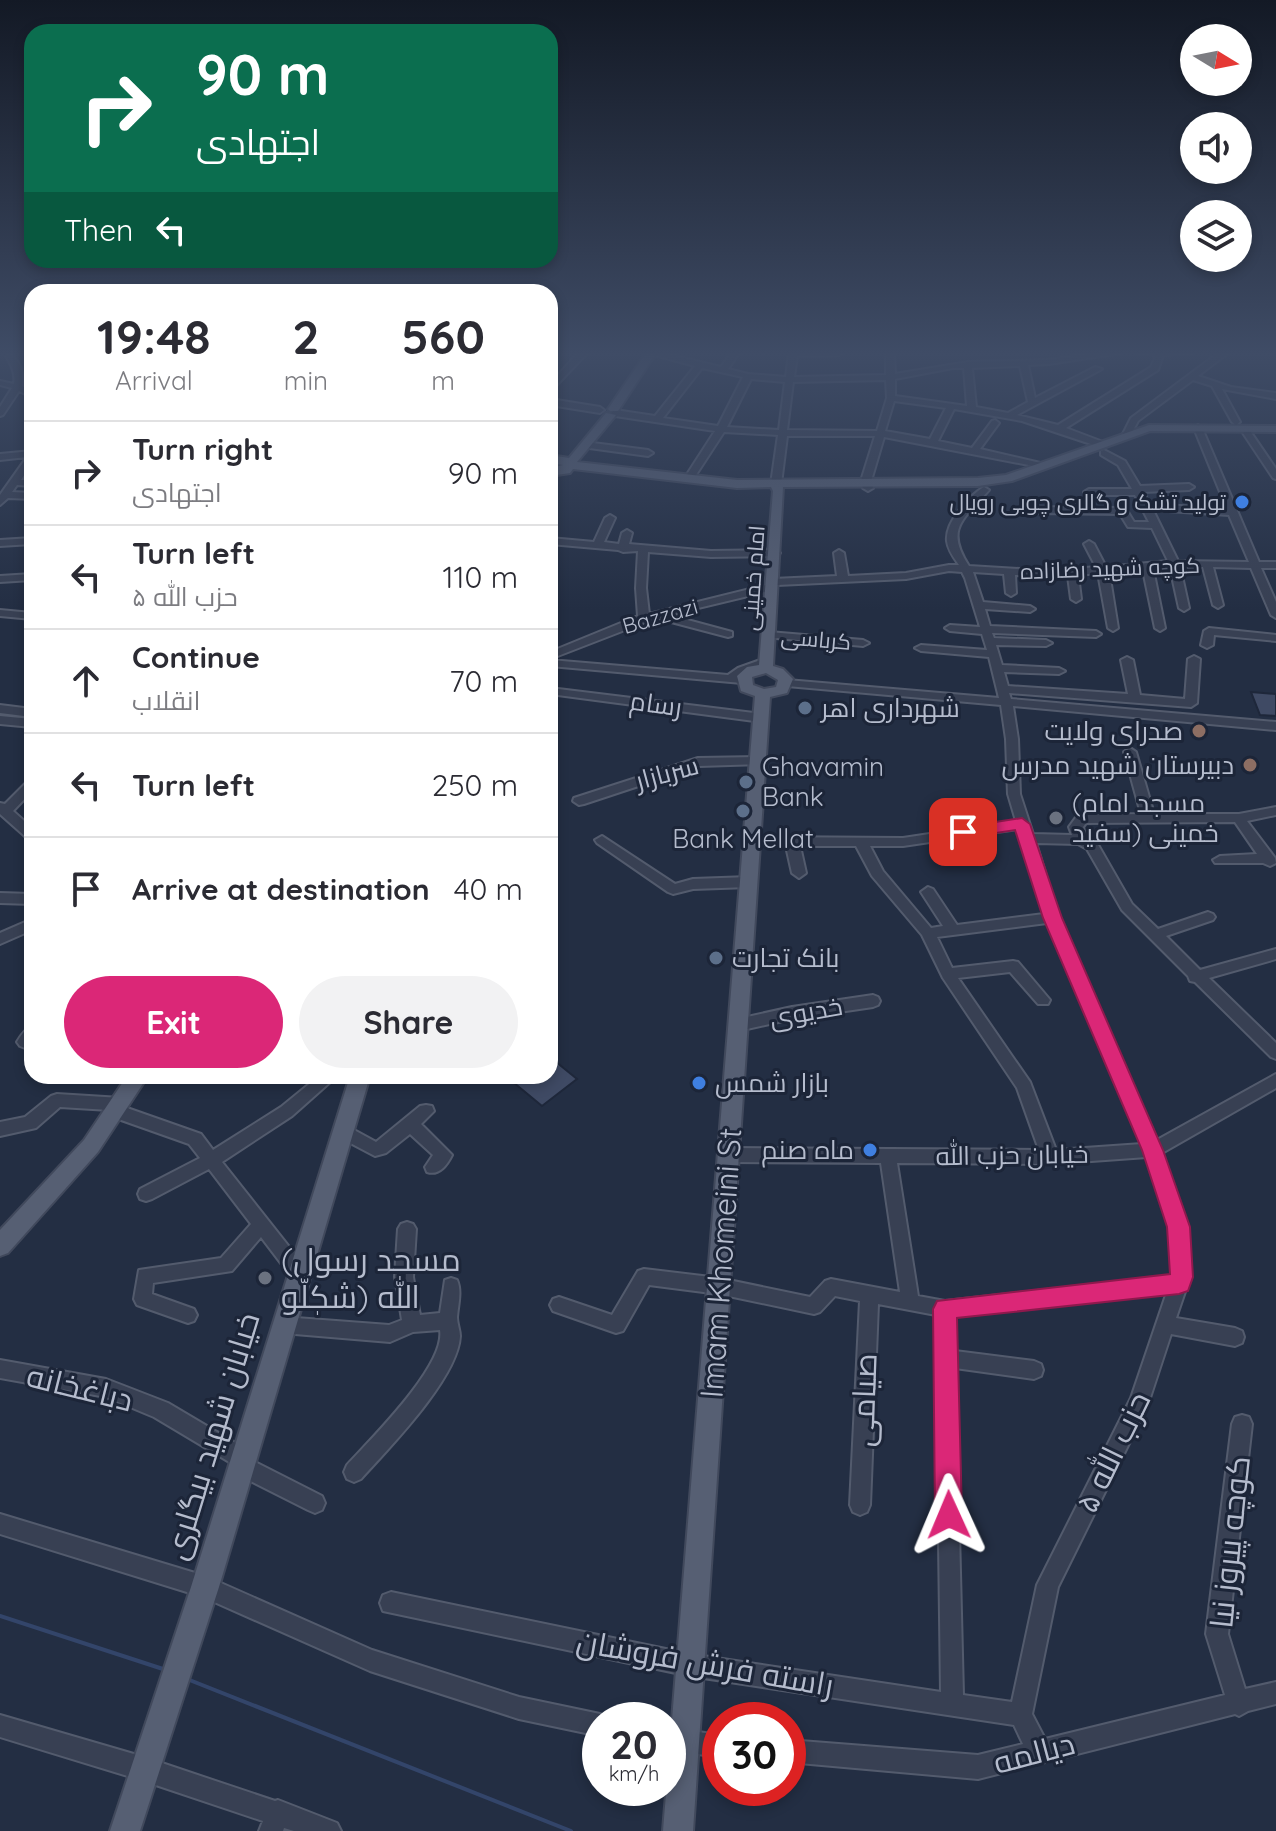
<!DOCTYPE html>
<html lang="en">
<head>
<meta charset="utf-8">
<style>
  :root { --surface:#fff; --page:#f2f2f3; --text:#2b2b33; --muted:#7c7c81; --line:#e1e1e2; --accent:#db2777 }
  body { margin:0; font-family:Quicksand,Cairo,sans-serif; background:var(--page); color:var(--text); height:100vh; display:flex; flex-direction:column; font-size:30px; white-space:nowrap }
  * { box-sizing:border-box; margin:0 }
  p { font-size:26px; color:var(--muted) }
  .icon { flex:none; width:44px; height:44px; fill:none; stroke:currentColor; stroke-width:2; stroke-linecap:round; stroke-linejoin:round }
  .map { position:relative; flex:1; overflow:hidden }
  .side { position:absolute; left:24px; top:284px; width:534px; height:800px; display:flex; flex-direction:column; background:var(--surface); border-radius:24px; box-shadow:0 4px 12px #0003 }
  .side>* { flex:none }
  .guide { position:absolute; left:24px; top:24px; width:534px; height:244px; border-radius:24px; box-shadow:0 4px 12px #0003; background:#0b6e4f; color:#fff; overflow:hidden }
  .needle { width:52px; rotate:100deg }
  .buttons { position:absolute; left:1180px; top:24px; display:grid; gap:16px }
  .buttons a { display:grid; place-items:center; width:72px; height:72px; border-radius:50%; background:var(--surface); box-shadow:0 4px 12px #0003; font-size:40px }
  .speed { position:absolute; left:582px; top:1702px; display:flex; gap:16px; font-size:40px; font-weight:700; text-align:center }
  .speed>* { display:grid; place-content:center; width:104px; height:104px; border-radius:50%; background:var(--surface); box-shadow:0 4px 12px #0003; line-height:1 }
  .speed small { font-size:20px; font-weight:400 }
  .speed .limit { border:12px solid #d22; background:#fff; color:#111 }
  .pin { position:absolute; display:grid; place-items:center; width:68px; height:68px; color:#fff; margin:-34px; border-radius:16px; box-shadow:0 4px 12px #0006 }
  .me { position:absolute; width:88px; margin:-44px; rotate:359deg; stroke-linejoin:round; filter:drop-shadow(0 0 6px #0008) }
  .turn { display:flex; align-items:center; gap:28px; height:168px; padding:0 40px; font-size:36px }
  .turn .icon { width:104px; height:104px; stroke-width:2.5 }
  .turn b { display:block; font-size:56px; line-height:68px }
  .then { display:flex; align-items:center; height:76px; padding:0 40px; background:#0003; gap:16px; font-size:30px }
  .eta { display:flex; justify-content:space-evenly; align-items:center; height:136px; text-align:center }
  .eta b { font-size:48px; font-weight:700; line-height:56px }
  .action { display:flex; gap:16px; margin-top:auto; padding:16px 40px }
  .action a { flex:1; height:92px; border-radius:48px; background:var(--accent); color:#fff; font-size:32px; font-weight:700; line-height:92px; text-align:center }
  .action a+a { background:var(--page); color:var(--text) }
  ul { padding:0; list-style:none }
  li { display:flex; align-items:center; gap:24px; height:104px; padding:0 40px; border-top:2px solid var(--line) }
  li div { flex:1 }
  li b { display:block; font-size:30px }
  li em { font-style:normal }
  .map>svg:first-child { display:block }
</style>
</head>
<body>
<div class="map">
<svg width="1276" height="1831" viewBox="0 0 1276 1831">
  <rect width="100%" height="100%" fill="#232e43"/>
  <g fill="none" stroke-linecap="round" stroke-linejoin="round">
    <!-- stream -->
    <path stroke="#33456a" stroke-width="4" d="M0,1616L166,1670
      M187,1679L571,1831"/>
  </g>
  <!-- building -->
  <path fill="#3f4a64" stroke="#1e273a" stroke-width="2" d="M1251,692L1276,694V716L1260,715Z
    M550,1057L577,1079L542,1106L513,1082L521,1076H550Z"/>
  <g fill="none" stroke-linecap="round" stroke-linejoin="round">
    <!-- minor casing -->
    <g stroke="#535b6d" stroke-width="4">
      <path id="minor" d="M578,353H587L550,392V384Z
        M647,353H663L721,367L731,353H739L728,369L748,374L786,377L789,353H843L839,355L797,356L794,377L886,375V353H894L895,374L968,362L1049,360L1096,353H1121L1049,364L1028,365L1035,398L1095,367L1102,369L1017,415L1058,425L1151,367L1156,355L1136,353H1192L1163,355L1158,370L1066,428L1103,442V446H1097L1022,421L954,409L938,441L972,448L992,421L995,420L999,423L980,449L1049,465L1044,468L884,437L871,481L873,488L868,491L863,488L861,481L875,436H787L781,484L776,487L771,484L778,435L724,432L692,481H686L684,479L715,431L615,416L611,413L615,410L655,416L695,366ZM1020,366L1028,402L1008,413L976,407L972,368ZM702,368L743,377L718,426L663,418ZM953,368H964L967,406L895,396V379ZM751,379L785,382L779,430L727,427ZM886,380L887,398L877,431L787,430L793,382ZM894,401L946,408L930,439L885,431Z
        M1218,353H1228L1198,376L1231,387L1276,393V399L1222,389L1240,422L1236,425L1232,422L1212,386L1193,380L1138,421L1130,436H1124L1123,434L1131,418Z
        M10,354C20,360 24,374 22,386L32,391V397L19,391L3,415L0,416V407L12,388L0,385V381L14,384C16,373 11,365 6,356Z
        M550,399L600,407L604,410L600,413L550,405Z
        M1198,425L1202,428L1259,562H1276V568H1261L1276,602V618L1271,615L1251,568L1213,567L1223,605L1218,608L1213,605L1203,567H1180L1189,608L1184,611L1179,608L1170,567L1153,569L1165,628L1160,631L1155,628L1143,570L1109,572L1118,628L1113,631L1108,628L1098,573L1078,575L1081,599L1076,602L1071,599L1068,576L1015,575L1016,593L1011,596L1006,593L1004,574L973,572L983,602L1030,606L1035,609L1030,612L985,609L990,626L1096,631L1101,634L1096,637L992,633L994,638L1046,640L1052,643L1046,646L996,645L1002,665L1059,668L1065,671L1059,674L1004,672L1008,686L1128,694L1121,660L1127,657L1133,660L1140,695L1185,699L1188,659L1194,656L1200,659L1197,703L1191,707L1009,693L1011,699L1276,722V730L1013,706L1018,739L1020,794L1033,834L1072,835L1069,827L1077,816L1082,815L1141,814L1124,752L1130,748L1136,752L1154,814H1239L1276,807V815L1247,821L1275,858L1276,863L1270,866L1263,863H1215L1213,860L1220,856L1257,854L1235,822L1086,823L1083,827L1086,838L1097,843L1132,904L1158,929L1208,912L1213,914L1215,917L1213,920L1166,936L1200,970L1276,949V959L1209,978L1276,1043V1059L1271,1057L1195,982L1190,981L1188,976L1122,910L1087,849L1078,844L1036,843L1059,918L1157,1140L1276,1074V1088L1162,1153L1187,1227L1190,1277L1176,1318L1235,1328L1242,1331L1244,1337L1242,1343L1235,1346L1171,1334L1147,1407L1058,1587L1032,1714L1045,1739L1225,1695L1206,1634L1232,1424L1235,1417L1242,1415L1249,1417L1252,1424L1228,1634L1245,1689L1276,1682V1704L1248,1711L1239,1716L1235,1714L978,1779L788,1762V1740L978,1755L1023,1744L1014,1725L690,1676L383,1611L380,1603L383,1595L391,1592L690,1654L941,1692L936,1315L878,1304L870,1505L867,1512L860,1515L853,1512L850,1505L860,1301L835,1296L820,1312L814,1314L719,1294L649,1285L623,1331L616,1333L553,1311L550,1305L553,1299L559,1297L612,1315L638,1271L644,1269L719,1278L810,1297L825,1281L831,1279L900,1292L881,1163L729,1162L723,1160L721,1155L723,1150L729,1148L1039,1150L1017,1088L943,978L922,935L872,876L856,846H800L806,873L799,878L792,873L786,846L752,845L745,841L752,837L903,838L1016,821L1008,794L1006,739L1001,705L787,686L781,683L787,680L999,698L989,657L921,651L915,648L921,645L987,650L982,634L950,631L945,628L950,625L980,627L965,578L962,572L949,571L906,579L777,585V589L669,615L732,632V636L728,637L656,618L550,659V652L638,616L636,588L638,551L623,552L618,550L550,544V538L594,542L605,518L610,515L615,518L604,542L619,544L622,533L627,530L632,533L629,544L711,551L775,550L780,553L775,556L711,557L648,552L646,588L649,614L770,584L768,582L773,579L837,576L834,553L839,550L844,553L848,576L906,573L949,565H959C954,558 948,550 947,541C945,522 969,496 984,487L989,490C964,519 944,528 969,566L1053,571L1096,567L1084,544L1089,541L1094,544L1106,567L1168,561L1152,528L1128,527L1120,514L1034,513L1029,510L1034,507L1123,508L1126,509L1134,522H1149L1135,495H1089L1084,492L1089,489H1132L1118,465L1101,455V451L1104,450L1125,461L1140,486L1189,484L1194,487L1189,490L1143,492L1150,504L1227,509L1194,428ZM1153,510L1229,515L1249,562L1178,561ZM1018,829L1044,914L957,925L933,889L928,887L921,892L943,926L931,928L883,871L870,846H903ZM1047,923L1142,1144L1056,1150L1030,1082L958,978L1010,972L1038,1004H1048L1050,1000L1018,962L1013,961L952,968L937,937ZM1147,1157L1169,1227L1172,1276L945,1301L918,1296L897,1163L1050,1164ZM1167,1292L1131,1398L1037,1585L1012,1702L963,1695L955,1368L1034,1379L1041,1376L1043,1370L1041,1364L1034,1361L955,1351L954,1316Z
        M1247,430L1250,431L1276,469V479L1273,478L1243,433Z
        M585,442L648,450L653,453L648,456L582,447L581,445Z
        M32,451V463L21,480H32V486L17,485L12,492L32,493V499L8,498L0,505V495L27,457L0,460V454Z
        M32,538V544L0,546V540Z
        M32,574V580L0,582V576Z
        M0,610L32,613V619L0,616Z
        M1209,628L1276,635V641L1214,635L1213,645L1207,648L1201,645L1204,631Z
        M769,632L863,640L869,643L863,646L765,637L764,635Z
        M766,658L770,659V663L741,676L748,680L742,683L550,666V660L728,675L738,668Z
        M550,688L762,714L768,718L762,722L550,694Z
        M0,705L32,709V717L0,713Z
        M0,716L32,719V727L0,724Z
        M758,757L764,761L762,764L699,766L584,804L579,805L573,801L574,798L698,758Z
        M29,783L32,784V791L13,811L32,828V839L27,838L0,814V803L5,804L25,784Z
        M602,836L675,884L693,879L749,877L756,882L749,887L693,889L673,894L668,892L597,843L595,840Z
        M0,893L32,894V904L0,903Z
        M32,919V930L0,944V933Z
        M873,995L878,997L880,1001L878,1005L873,1007L792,1019L738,1031L733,1029L730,1025L733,1021L738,1019L792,1007Z
        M32,1026V1044L25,1048L20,1046L17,1042C21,1035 25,1029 32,1026Z
        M319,1076H337L292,1116L222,1162L305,1267L308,1273L305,1279L299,1281L293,1279L261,1237L232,1271L153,1283L152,1294L194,1309L197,1315L194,1321L188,1323L137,1305L134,1299L139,1270L221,1258L251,1224L209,1169L152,1199L146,1201L140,1199L138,1194L140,1189L200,1158L189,1144L110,1116L109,1110L60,1107L36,1128L0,1136V1122L25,1117L51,1096L57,1094L121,1098L127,1099L129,1104L127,1108L201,1134L213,1150L281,1107Z
        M426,1105L432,1106L434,1111L421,1124L452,1155C447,1165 439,1176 427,1172L425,1167L433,1155L410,1134L386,1153L375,1156L337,1136L335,1131L337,1126L343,1124L376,1142L420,1106Z
        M407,1222L413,1224L416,1229L413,1277L420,1315L440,1313L445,1280L451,1278L457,1280C462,1291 458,1305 457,1317C457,1324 460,1330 460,1336C458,1378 389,1448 361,1479L354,1482L347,1479L344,1472L347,1465C371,1439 446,1365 440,1330L413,1332L390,1342L283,1333L276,1331L274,1325L276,1319L283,1317L389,1325L402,1320L395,1277L398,1229L401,1224Z
        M0,1360L106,1379L168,1403L249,1451L251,1460L322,1496L325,1503L322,1510L315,1513L308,1510L233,1472L231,1463L154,1417L106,1397L0,1378Z
        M0,1514L205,1576L372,1650L519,1697L600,1714L608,1717L609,1720H600V1736L519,1719L370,1671L203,1597L0,1534Z
        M0,1715L144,1757L275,1801L278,1800L337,1823L341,1831H294L284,1828L283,1831H259L263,1821L144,1781L0,1737Z
        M668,1728L720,1735V1757L668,1750Z"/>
    </g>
    <!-- major casing -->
    <g stroke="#41495c" stroke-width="4">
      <path id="major" d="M646,353H656L618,411H610L608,409Z
        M606,413L616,415L577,462L737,480L978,478L1006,475L1149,425L1276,426V432L1150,431L1012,481L978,486L783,487L773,666L783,669L793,679L787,693L770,697L693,1831H663L755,696L741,691L737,676L747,667L759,665L773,491L771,487L737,488L573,469L570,473L550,476V468L563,465L550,463V455L569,458ZM766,673L778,680L776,687L764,689L753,685L752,677Z
        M127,1076H148L98,1152L8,1253L0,1256V1230L84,1140Z
        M350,1076H370L219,1587L140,1831H110L191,1587Z"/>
    </g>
    <!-- minor -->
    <use href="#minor" fill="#384053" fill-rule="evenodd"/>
    <!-- major -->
    <use href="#major" fill="#565f73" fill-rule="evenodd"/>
  </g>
  <!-- sky -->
  <linearGradient id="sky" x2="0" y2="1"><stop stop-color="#131925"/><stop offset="0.58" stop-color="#3f4c66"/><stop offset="1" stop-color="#3f4c66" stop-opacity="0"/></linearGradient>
  <rect width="1276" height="610" fill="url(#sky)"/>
  <!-- route -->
  <path fill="#db2777" stroke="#8e194d" stroke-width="2" d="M1022,818L1030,824L1062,918L1163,1150L1190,1227L1193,1277L1188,1291L1179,1294L957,1318L962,1515L958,1525L949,1529L939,1525L935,1515L933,1309L937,1301L1170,1274L1167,1227L1142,1150L1043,918L1015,830L963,838L955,832L963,827Z"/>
  <!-- markers -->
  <g fill="#3f7fe0" stroke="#1c2538" stroke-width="3">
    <circle cx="1242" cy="502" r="8"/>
    <circle cx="699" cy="1083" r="8"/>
    <circle cx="870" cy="1150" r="8"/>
  </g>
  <g fill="#5c6f8a" stroke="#1c2538" stroke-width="3">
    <circle cx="805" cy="708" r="8"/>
    <circle cx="746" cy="782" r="8"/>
    <circle cx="743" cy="811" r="8"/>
    <circle cx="716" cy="958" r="8"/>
  </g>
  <g fill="#8d6e63" stroke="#1c2538" stroke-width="3">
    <circle cx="1199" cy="731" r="8"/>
    <circle cx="1250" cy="765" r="8"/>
  </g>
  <g fill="#6b7280" stroke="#1c2538" stroke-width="3">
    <circle cx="1056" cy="818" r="8"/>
    <circle cx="265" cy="1278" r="8"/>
  </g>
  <g text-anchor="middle" stroke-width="6" stroke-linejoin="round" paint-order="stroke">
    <!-- far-poi labels -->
    <g font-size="22" fill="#b5bccd" stroke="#1c2538" text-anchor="end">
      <text x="1226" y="510">تولید تشک و گالری چوبی رویال</text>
    </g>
    <!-- far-street labels -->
    <g font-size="22" fill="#b5bccd" stroke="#1c2538">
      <text transform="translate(1110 568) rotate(-2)" y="8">کوچه شهید رضازاده</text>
      <text transform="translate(753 578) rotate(-86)" y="8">امام خمینی</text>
      <text transform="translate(660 616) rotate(-16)" y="8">Bazzazi</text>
      <text transform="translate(816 639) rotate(5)" y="8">کرباسی</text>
    </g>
    <!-- street labels -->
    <g font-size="26" fill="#b5bccd" stroke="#1c2538">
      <text transform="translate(656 704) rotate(8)" y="9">رسام</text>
      <text transform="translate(667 773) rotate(-15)" y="9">سربازار</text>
      <text transform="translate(806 1012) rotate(-10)" y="9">خدیوی</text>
      <text transform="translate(1012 1155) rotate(-1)" y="9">خیابان حزب الله</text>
    </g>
    <!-- poi labels -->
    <g font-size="26" fill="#b5bccd" stroke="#1c2538" text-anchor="start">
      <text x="821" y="717">شهرداری اهر</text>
      <text x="1183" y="740" text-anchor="end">صدرای ولایت</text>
      <text x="1234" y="774" text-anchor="end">دبیرستان شهید مدرس</text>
      <text x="762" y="776">Ghavamin<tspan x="762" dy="30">Bank</tspan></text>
      <text x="1072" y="812">(مسجد امام<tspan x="1072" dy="30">خمینی (سفید</tspan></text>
      <text x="743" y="848" text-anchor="middle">Bank Mellat</text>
      <text x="732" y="967">بانک تجارت</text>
      <text x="715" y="1092">بازار شمس</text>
      <text x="854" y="1159" text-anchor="end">ماه صنم</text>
    </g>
    <!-- near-poi labels -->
    <g font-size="32" fill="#b5bccd" stroke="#1c2538" text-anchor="start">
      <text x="281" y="1271">(مسجد رسول<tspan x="281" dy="37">الله (شکٖلّو</tspan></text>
    </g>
    <!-- near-street labels -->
    <g font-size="32" fill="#b5bccd" stroke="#1c2538">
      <text transform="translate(721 1263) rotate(-86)" y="11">Imam Khomeini St</text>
      <text transform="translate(80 1388) rotate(14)" y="11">دباغخانه</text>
      <text transform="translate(864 1400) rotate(-88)" y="11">صیامی</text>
      <text transform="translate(212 1436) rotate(-73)" y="11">خیابان شهید بیگلری</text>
      <text transform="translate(1113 1452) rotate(-64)" y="11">حزب الله ۵</text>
      <text transform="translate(1230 1542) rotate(-84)" y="11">کوچه پیروز نیا</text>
      <text transform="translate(705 1663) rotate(10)" y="11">راسته فرش فروشان</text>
      <text transform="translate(1034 1753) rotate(-15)" y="11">دیالمه</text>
    </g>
  </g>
</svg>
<div class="buttons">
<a><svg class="needle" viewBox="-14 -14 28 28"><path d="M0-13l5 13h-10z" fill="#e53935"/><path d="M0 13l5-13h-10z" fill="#7c7c81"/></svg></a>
<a><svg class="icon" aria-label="sound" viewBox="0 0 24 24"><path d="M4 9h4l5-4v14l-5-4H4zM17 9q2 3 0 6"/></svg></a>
<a><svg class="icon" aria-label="layers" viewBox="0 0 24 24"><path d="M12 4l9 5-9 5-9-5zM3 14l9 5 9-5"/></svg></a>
</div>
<div class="speed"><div>20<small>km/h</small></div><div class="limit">30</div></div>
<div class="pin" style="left:963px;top:832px;background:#d93025"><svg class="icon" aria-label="arrive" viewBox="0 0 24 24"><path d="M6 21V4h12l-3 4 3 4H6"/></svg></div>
<svg class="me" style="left:949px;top:1515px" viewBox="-20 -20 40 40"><path d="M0-17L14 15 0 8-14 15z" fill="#db2777" stroke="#fff" stroke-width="4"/></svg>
<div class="guide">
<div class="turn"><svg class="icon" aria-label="right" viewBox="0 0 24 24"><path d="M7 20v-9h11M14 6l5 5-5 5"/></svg><div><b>90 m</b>اجتهادی</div></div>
<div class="then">Then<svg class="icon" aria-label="left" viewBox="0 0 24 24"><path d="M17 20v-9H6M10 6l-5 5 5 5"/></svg></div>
</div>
<section class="side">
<div class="eta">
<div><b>19:48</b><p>Arrival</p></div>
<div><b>2</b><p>min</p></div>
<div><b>560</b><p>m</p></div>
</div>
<ul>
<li><svg class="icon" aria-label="right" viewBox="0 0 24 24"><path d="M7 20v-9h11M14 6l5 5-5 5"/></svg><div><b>Turn right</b><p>اجتهادی</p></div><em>90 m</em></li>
<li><svg class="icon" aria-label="left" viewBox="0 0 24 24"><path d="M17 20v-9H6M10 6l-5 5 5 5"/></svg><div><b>Turn left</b><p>حزب الله ۵</p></div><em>110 m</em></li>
<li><svg class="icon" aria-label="ahead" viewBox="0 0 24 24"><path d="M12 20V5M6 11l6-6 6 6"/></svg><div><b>Continue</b><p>انقلاب</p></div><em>70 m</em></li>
<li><svg class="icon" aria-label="left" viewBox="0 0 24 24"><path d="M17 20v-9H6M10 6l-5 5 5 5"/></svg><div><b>Turn left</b></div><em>250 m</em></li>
<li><svg class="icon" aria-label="arrive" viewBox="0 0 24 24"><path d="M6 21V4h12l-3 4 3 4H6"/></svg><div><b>Arrive at destination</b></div><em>40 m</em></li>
</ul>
<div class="action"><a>Exit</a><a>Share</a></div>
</section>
</div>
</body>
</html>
